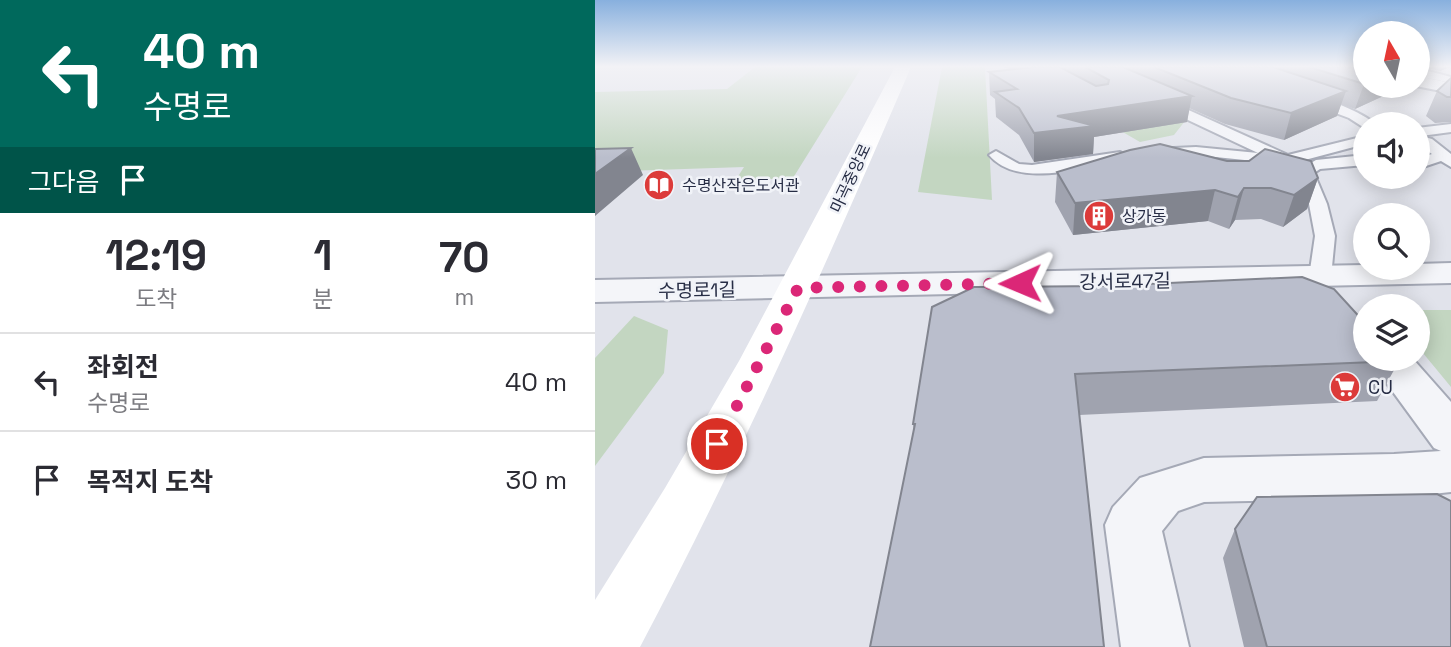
<!DOCTYPE html>
<html lang="ko">
<head>
<meta charset="utf-8">
<style>
  :root { --surface:#fff; --page:#f7f7f7; --text:#2b2b33; --muted:#7c7c81; --line:#e1e1e2 }
  body { margin:0; font-family:"Space Grotesk","Noto Sans KR",sans-serif; background:var(--page); color:var(--text); height:100vh; display:flex; flex-direction:column; font-size:26px; white-space:nowrap }
  * { box-sizing:border-box; margin:0 }
  p { font-size:23px; color:var(--muted) }
  .icon { flex:none; width:38px; height:38px; fill:none; stroke:currentColor; stroke-width:2; stroke-linecap:round; stroke-linejoin:round }
  .map { position:relative; flex:1; overflow:hidden }
  .sheet { display:flex; flex-direction:column; background:var(--surface); width:595px }
  .sheet>* { flex:none }
  .hud { background:#00695c; color:#fff; overflow:hidden }
  .needle { width:46px; rotate:351deg }
  .buttons { position:absolute; left:758px; top:21px; display:grid; gap:14px }
  .buttons a { display:grid; place-items:center; width:77px; height:77px; border-radius:50%; background:var(--surface); box-shadow:0 4px 18px #0003; font-size:35px }
  .pin { position:absolute; display:grid; place-items:center; width:60px; height:60px; color:#fff; margin:-30px; border:4px solid #fff; border-radius:50%; box-shadow:0 2px 7px #0007 }
  .me { position:absolute; width:77px; margin:-38px; rotate:269deg; stroke-linejoin:round; filter:drop-shadow(0 0 5px #0008) }
  .turn { display:flex; align-items:center; gap:24px; height:147px; padding:0 28px; font-size:32px }
  .turn .icon { width:91px; height:91px; stroke-width:2.5 }
  .turn b { display:block; font-size:49px; line-height:60px }
  .then { display:flex; align-items:center; height:66px; padding:0 28px; background:#0003; gap:14px; font-size:26px }
  .eta { display:flex; justify-content:space-evenly; align-items:center; height:119px; text-align:center }
  .eta b { font-size:42px; font-weight:600; line-height:49px }
  ul { padding:0; list-style:none }
  li { display:flex; align-items:center; gap:21px; height:98px; padding:0 28px; border-top:2px solid var(--line) }
  li div { flex:1 }
  li b { display:block; font-size:26px }
  li em { font-style:normal }
  main { display:flex; flex:1; min-height:0 }
  .map>svg:first-child { display:block }
</style>
</head>
<body>
<main>
<section class="sheet">
<div class="hud">
<div class="turn"><svg class="icon" aria-label="left" viewBox="0 0 24 24"><path d="M17 20v-9H6M10 6l-5 5 5 5"/></svg><div><b>40 m</b>수명로</div></div>
<div class="then">그다음<svg class="icon" aria-label="arrive" viewBox="0 0 24 24"><path d="M6 21V4h12l-3 4 3 4H6"/></svg></div>
</div>
<div class="eta">
<div><b>12:19</b><p>도착</p></div>
<div><b>1</b><p>분</p></div>
<div><b>70</b><p>m</p></div>
</div>
<ul>
<li><svg class="icon" aria-label="left" viewBox="0 0 24 24"><path d="M17 20v-9H6M10 6l-5 5 5 5"/></svg><div><b>좌회전</b><p>수명로</p></div><em>40 m</em></li>
<li><svg class="icon" aria-label="arrive" viewBox="0 0 24 24"><path d="M6 21V4h12l-3 4 3 4H6"/></svg><div><b>목적지 도착</b></div><em>30 m</em></li>
</ul>
</section>
<div class="map">
<svg width="856" height="647" viewBox="0 0 856 647">
  <rect width="100%" height="100%" fill="#e1e3eb"/>
  <!-- green -->
  <path fill="#c3d6c1" d="M160,67H267L198,178L140,181L149,167L0,172V92L132,89Z
    M347,67H390L397,200L323,192Z
    M493,112L590,121L579,135L545,142Z
    M822,310H856V387L823,347Z
    M39,316L73,330L69,373L0,466V358Z"/>
  <g fill="none" stroke-linecap="round" stroke-linejoin="round">
    <!-- service casing -->
    <g stroke="#a5a9b6" stroke-width="4">
      <path id="service" d="M822,68L856,77V83L822,76Z
        M711,96C726,95 769,113 780,124L768,127L754,118L711,102Z
        M559,98H567L693,155L770,136V144L676,169L671,167L669,162L601,155L561,156L556,155L554,152L556,149L601,147L663,153L559,104Z
        M856,124V132L826,136L837,139L856,154V167L846,161L822,169V159L837,154L822,144V128Z
        M401,151L424,164L437,165L525,152L533,157L525,162C486,167 423,189 394,155Z
        M770,155V165L725,169L719,173L732,204L740,236L736,277L733,282H717L714,277L720,236L714,204L702,171L721,160Z"/>
    </g>
    <!-- pedestrian casing -->
    <g stroke="#a5a9b6" stroke-width="4">
      <path id="pedestrian" d="M822,76L856,83V93L821,86Z"/>
    </g>
    <!-- minor casing -->
    <g stroke="#a5a9b6" stroke-width="4">
      <path id="minor" d="M774,359H818L856,402V492L799,498L609,502L583,511L567,531L594,647H526L510,525L518,507L545,478L609,458L799,454L846,451L839,448Z"/>
    </g>
    <!-- tertiary casing -->
    <g stroke="#a5a9b6" stroke-width="4">
      <path id="tertiary" d="M856,263V283L0,302V280L770,265V268H822V264Z"/>
    </g>
    <!-- service -->
    <use href="#service" fill="#f4f5f9" fill-rule="evenodd"/>
    <!-- pedestrian -->
    <use href="#pedestrian" fill="#f4f5f9" fill-rule="evenodd"/>
    <!-- minor -->
    <use href="#minor" fill="#f4f5f9" fill-rule="evenodd"/>
    <!-- tertiary -->
    <use href="#tertiary" fill="#f4f5f9" fill-rule="evenodd"/>
    <!-- secondary -->
    <path fill="#fff" fill-rule="evenodd" d="M300,67H316C232,263 145,458 45,647H0V600L70,488L144,361Z"/>
  </g>
  <!-- wall -->
  <path fill="#a0a3af" d="M408,67H770L797,92L760,109L746,104L742,116L689,140L630,124L594,108L592,122L499,137L498,154L439,162L424,135L401,117L400,99L395,95L394,72L416,70Z
    M827,67H855L845,71Z
    M856,78V122L840,123L831,116L842,91Z
    M632,161L723,178L712,209L688,227L666,219L640,220L634,229L613,221L478,235L460,202L462,172Z
    M337,307L804,361L782,401L484,415L319,431L318,424Z
    M640,529L856,647H649L628,558Z"/>
  <!-- shaded-wall -->
  <path fill="#82858f" d="M847,67H855L845,71Z
    M769,84H770V86H800L797,92L760,109Z
    M804,86H813L803,90Z
    M751,91L742,116L689,140L696,113Z
    M597,96L592,122L499,137L498,154L439,162V133L462,116Z
    M36,148L48,175L0,216V174Z
    M723,178L712,209L688,227L699,195Z
    M649,188L640,220L634,229L643,197Z
    M620,190L613,221L478,235L480,203Z"/>
  <!-- building -->
  <path fill="#babecc" stroke="#82858f" stroke-width="2" d="M439,67H465L501,86L513,84L514,80L490,67H528L597,96L462,116L500,126L439,133L424,108L400,92L422,89L394,72Z
    M559,67H678L751,91L696,113L636,98Z
    M714,67H770V84H769Z
    M856,78V97H852L842,91Z
    M565,144L632,161H654L670,149L716,161L723,178L699,195L676,188H649L643,197L620,190L480,203L462,172L535,150Z
    M36,148L0,174V149Z
    M707,277L739,289L770,323V359H803L804,361L480,374L509,647H275L320,424H318L337,307L379,287L509,286Z
    M842,494L856,501V647H672L640,529L662,497Z"/>
  <!-- sky -->
  <linearGradient id="sky" x2="0" y2="1"><stop stop-color="#88b0de"/><stop offset="0.42" stop-color="#f2f2f6"/><stop offset="1" stop-color="#f2f2f6" stop-opacity="0"/></linearGradient>
  <rect width="856" height="158" fill="url(#sky)"/>
  <g fill="none" stroke-linecap="round" stroke-linejoin="round">
    <!-- route -->
    <path stroke="#db2777" stroke-width="12" stroke-dasharray="0 21.6" d="M122,444L203,288L425,283"/>
  </g>
  <!-- icons -->
  <defs>
    <g id="library-disc" transform="scale(1.575)"><circle r="9.5" fill="#dc3b3a" stroke="#f1f3f8"/><path d="M-6-4Q-3-5.5-.7-3.5V5Q-3 3-6 4ZM6-4Q3-5.5 .7-3.5V5Q3 3 6 4Z" fill="#fff"/></g>
    <g id="building-disc" transform="scale(1.575)"><circle r="9.5" fill="#dc3b3a" stroke="#f1f3f8"/><path d="M-4-6H4V6H1V3H-1V6H-4ZM-2.5-4.3h1.7v1.8h-1.7ZM.8-4.3h1.7v1.8H.8ZM-2.5-1h1.7V.8h-1.7ZM.8-1h1.7V.8H.8Z" fill="#fff"/></g>
    <g id="supermarket-disc" transform="scale(1.575)"><circle r="9.5" fill="#dc3b3a" stroke="#f1f3f8"/><path d="M-6-5.5h2.5l.6 2H6L4.5 2H-2.5L-4.4-4H-6ZM-1.5 3.2a1.3 1.3 0 1 0 .1 0ZM3 3.2a1.3 1.3 0 1 0 .1 0Z" fill="#fff"/></g>
  </defs>
  <g fill-rule="evenodd">
    <use href="#library-disc" x="64" y="185"/>
    <use href="#building-disc" x="504" y="216"/>
    <use href="#supermarket-disc" x="750" y="387"/>
  </g>
  <g text-anchor="middle" stroke-width="5" stroke-linejoin="round" paint-order="stroke">
    <!-- far-street labels -->
    <g font-size="16" fill="#272d45" stroke="#f1f3f8">
      <text transform="translate(255 178) rotate(-65)" y="6">마곡중앙로</text>
    </g>
    <!-- far-poi labels -->
    <g font-size="16" fill="#272d45" stroke="#f1f3f8" text-anchor="start">
      <text x="87" y="191">수명산작은도서관</text>
      <text x="527" y="222">상가동</text>
    </g>
    <!-- street labels -->
    <g font-size="19" fill="#272d45" stroke="#f1f3f8">
      <text transform="translate(530 281) rotate(-1)" y="7">강서로47길</text>
      <text transform="translate(102 290) rotate(-1)" y="7">수명로1길</text>
    </g>
    <!-- poi labels -->
    <g font-size="19" fill="#272d45" stroke="#f1f3f8" text-anchor="start">
      <text x="773" y="394">CU</text>
    </g>
  </g>
</svg>
<div class="buttons">
<a><svg class="needle" viewBox="-14 -14 28 28"><path d="M0-13l5 13h-10z" fill="#e53935"/><path d="M0 13l5-13h-10z" fill="#7c7c81"/></svg></a>
<a><svg class="icon" aria-label="sound" viewBox="0 0 24 24"><path d="M4 9h4l5-4v14l-5-4H4zM17 9q2 3 0 6"/></svg></a>
<a><svg class="icon" aria-label="search" viewBox="0 0 24 24"><circle cx="10" cy="10" r="6"/><path d="M15 15l6 6"/></svg></a>
<a><svg class="icon" aria-label="layers" viewBox="0 0 24 24"><path d="M12 4l9 5-9 5-9-5zM3 14l9 5 9-5"/></svg></a>
</div>
<div class="pin" style="left:122px;top:444px;background:#d93025"><svg class="icon" aria-label="arrive" viewBox="0 0 24 24"><path d="M6 21V4h12l-3 4 3 4H6"/></svg></div>
<svg class="me" style="left:425px;top:283px" viewBox="-20 -20 40 40"><path d="M0-17L14 15 0 8-14 15z" fill="#db2777" stroke="#fff" stroke-width="4"/></svg>
</div>
</main>
</body>
</html>
